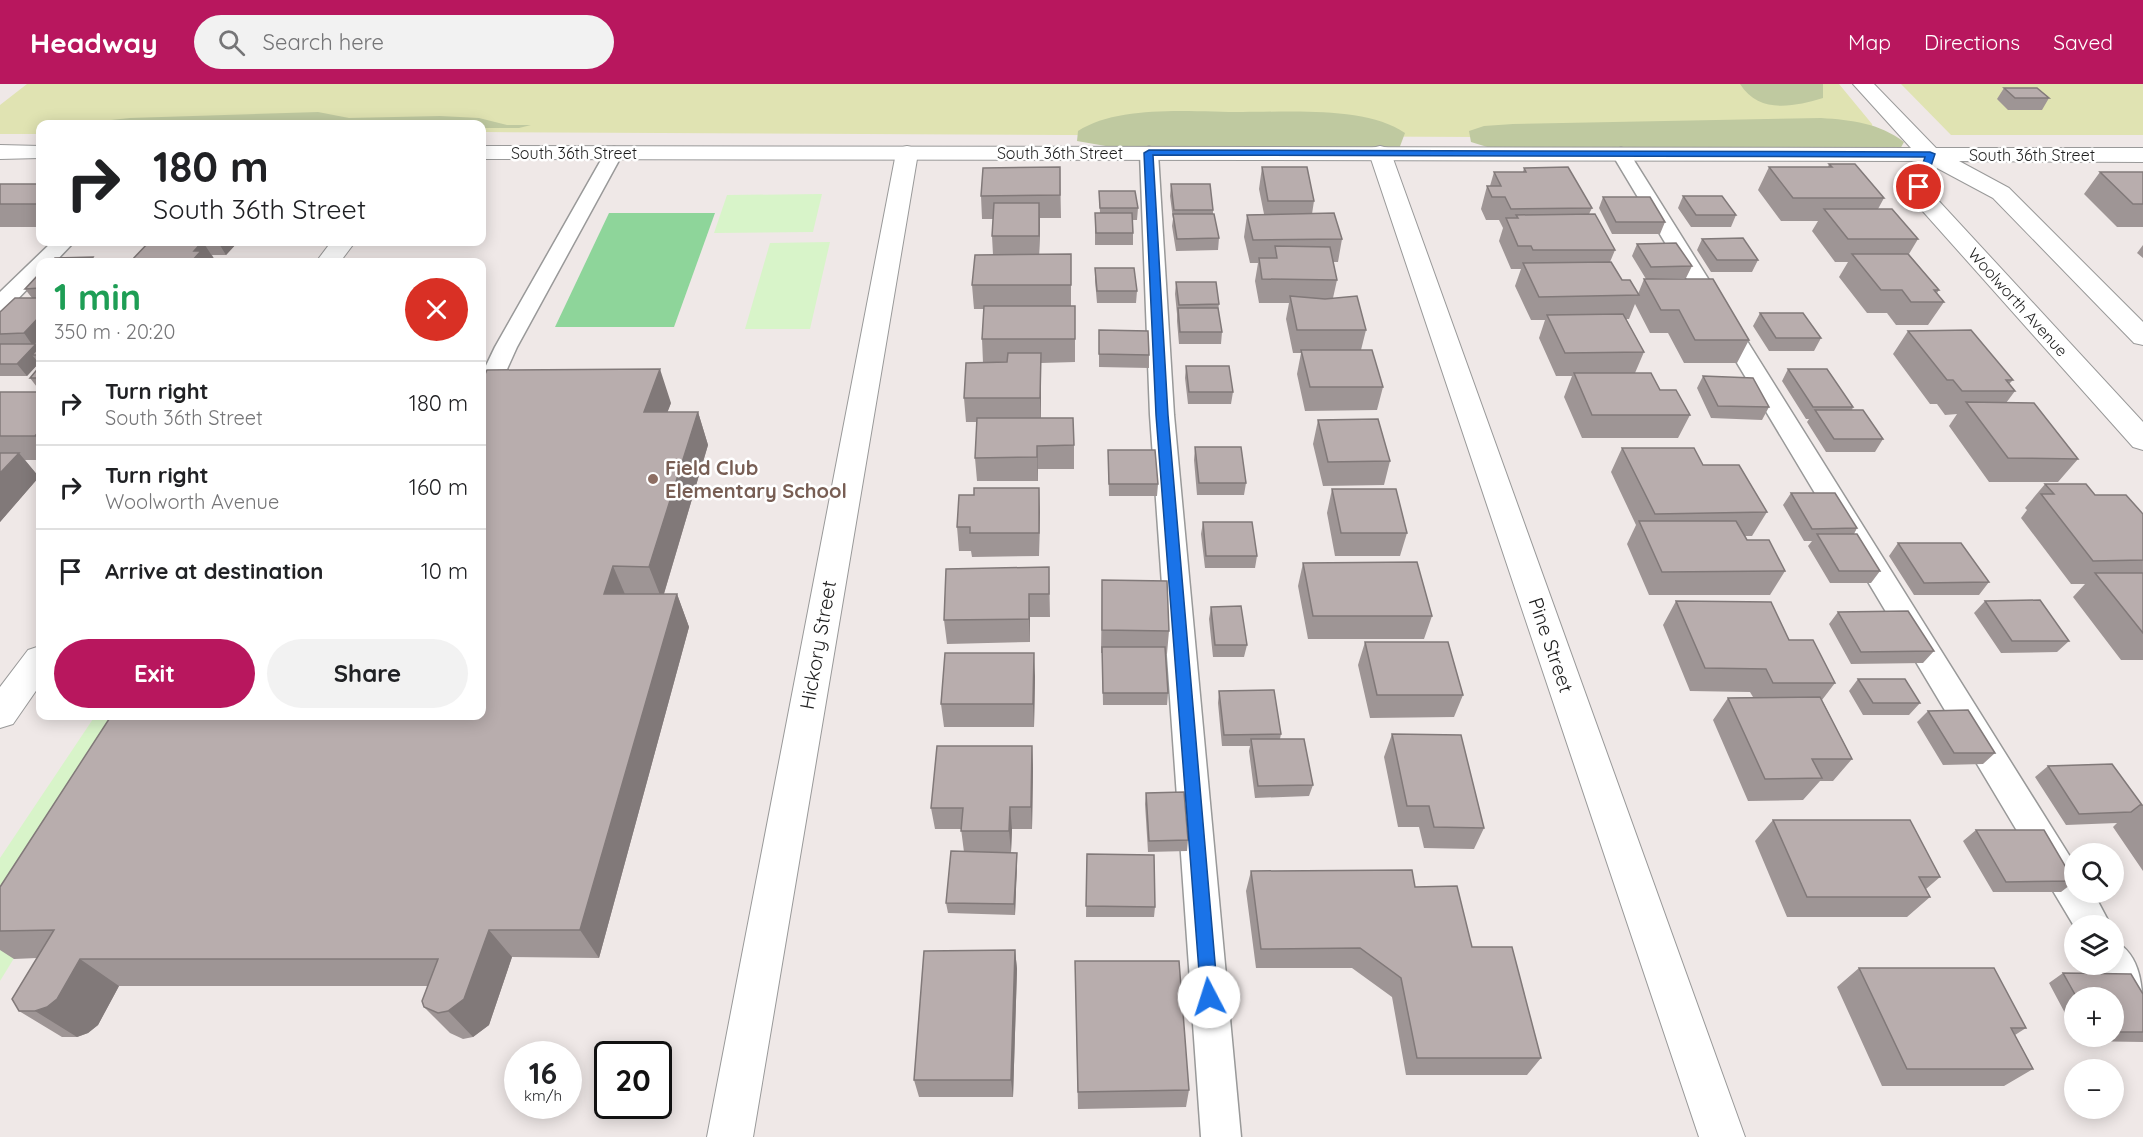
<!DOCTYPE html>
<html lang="en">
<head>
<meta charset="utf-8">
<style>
  :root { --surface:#fff; --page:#f2f2f2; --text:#202124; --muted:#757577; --line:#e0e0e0; --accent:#b8175e }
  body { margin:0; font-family:Quicksand,sans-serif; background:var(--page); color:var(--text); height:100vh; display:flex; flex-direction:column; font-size:22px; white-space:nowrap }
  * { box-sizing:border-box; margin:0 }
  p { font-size:20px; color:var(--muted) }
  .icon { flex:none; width:33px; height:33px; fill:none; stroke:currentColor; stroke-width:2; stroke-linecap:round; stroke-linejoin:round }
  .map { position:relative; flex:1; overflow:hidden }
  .details { position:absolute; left:36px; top:174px; width:450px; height:462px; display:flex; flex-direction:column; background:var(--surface); border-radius:12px; box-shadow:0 3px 15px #0003 }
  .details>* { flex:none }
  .guide { position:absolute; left:36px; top:36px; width:450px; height:126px; border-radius:12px; box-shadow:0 3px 15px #0003; background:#fff; color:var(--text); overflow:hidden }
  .tools { position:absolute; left:2064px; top:759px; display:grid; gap:12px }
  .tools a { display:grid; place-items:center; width:60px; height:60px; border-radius:50%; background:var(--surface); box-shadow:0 3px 15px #0003; font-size:30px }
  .speed { position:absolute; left:504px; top:957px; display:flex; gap:12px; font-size:30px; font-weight:700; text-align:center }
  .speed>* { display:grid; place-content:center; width:78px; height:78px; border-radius:50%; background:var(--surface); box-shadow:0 3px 15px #0003; line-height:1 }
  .speed small { font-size:15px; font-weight:400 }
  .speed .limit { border:3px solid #111; border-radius:9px; background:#fff; color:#111 }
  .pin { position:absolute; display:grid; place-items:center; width:51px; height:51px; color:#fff; margin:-26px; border:3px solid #fff; border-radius:50%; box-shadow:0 2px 6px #0007 }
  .me { position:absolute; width:66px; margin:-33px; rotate:355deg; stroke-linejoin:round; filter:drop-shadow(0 0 4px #0008) }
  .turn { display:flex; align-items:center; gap:21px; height:126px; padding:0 18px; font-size:27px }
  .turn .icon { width:78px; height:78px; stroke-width:2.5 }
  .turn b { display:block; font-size:42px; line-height:51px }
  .round { display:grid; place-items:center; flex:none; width:63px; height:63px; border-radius:32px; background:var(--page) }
  .head { display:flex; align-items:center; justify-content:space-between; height:102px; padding:0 18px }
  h1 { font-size:36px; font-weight:700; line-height:45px; color:#1e9e55 }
  .cta { display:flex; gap:12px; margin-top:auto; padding:12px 18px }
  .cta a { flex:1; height:69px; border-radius:36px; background:var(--accent); color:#fff; font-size:24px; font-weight:700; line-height:69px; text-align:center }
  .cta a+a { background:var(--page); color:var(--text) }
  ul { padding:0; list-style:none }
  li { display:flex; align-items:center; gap:18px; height:84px; padding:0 18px; border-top:2px solid var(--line) }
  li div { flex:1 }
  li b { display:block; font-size:22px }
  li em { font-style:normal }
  header { display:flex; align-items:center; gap:36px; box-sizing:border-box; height:84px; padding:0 30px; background:var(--accent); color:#fff }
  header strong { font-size:28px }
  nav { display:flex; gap:33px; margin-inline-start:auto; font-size:21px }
  .search { width:420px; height:54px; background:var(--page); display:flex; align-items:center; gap:15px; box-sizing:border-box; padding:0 21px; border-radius:33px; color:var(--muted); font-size:22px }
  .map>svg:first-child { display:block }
</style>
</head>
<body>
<header>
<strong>Headway</strong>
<div class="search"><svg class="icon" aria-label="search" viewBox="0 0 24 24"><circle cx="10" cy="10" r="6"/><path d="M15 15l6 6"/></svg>Search here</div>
<nav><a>Map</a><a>Directions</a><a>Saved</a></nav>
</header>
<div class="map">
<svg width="2143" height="1053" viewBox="0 0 2143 1053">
  <rect width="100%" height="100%" fill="#efe8e7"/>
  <!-- grass -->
  <path fill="#e0e3b2" d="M27,0H1839L1872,40L1875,55L482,48V40H40V50H0V21Z
    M1901,0H2143V51H1951Z"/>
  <!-- forest -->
  <path fill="#bfc9a0" d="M1740,0H1823V14C1793,23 1759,30 1740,0Z
    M318,28L349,34L440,32L479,34L507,41H531L519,44H482V40H86L92,38L130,34Z
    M1243,28C1289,28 1367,22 1405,49L1399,65L1140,68L1077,57L1078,47C1119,20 1194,28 1243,28Z
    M1821,34C1852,36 1879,39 1904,58L1899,67L1497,66L1471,58L1469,47L1484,42L1513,40Z"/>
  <!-- park -->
  <path fill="#d8f4c9" d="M822,110L813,148L714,149L727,111Z
    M830,158L810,245H745L770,159Z
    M95,632H163L0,897V774Z"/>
  <!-- pitch -->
  <path fill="#8ed59a" d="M609,129H715L674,243H555Z"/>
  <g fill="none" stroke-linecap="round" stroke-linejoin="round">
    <!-- service casing -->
    <g stroke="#999" stroke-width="3">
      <path id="service" d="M614,63L621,65L623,69L517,263L494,314L491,319L482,322V290L495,263L605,69L607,65Z
        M1149,63L1156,65L1158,69L1174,331L1241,1053H1201L1150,331L1140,69L1142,65Z
        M1621,64L1628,66L1630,70L2074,779V808H2093L2111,842H2074L1612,70L1614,66Z
        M52,158H74L55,178H40V192L8,225L0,227V208Z
        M2114,857C2143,871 2143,908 2143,940L2130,935L2099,880H2114Z"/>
    </g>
    <!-- minor casing -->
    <g stroke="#999" stroke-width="2">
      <path id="minor" d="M907,62L915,64L918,69L753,1053H707L896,69L899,64Z
        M1380,62L1388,64L1391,69L1745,1053H1699L1369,69L1372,64Z
        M331,158H355L340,178H316Z
        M40,562V601L13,640L0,644V603L28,566Z"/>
    </g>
    <!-- tertiary casing -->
    <g stroke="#999" stroke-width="2">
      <path id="tertiary" d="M1853,0H1874L1936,64H2143V78L1959,77L2009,104L2143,238V261L2134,259L1993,114L1937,84L1930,103L1937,115L2143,338V366L2133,363L1919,123L1908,103L1917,77L482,75V62L1911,64Z
        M0,61L40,62V74L0,75Z"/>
    </g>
    <!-- service -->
    <use href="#service" fill="#fff" fill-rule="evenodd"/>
    <!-- minor -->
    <use href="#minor" fill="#fff" fill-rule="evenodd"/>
    <!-- tertiary -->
    <use href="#tertiary" fill="#fff" fill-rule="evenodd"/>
  </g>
  <!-- wall -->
  <path fill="#9e9595" d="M2004,4L2049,14L2042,26H2008L1997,15Z
    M1829,80L1884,114L1878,125L1918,155L1909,170L1939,206L1937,209L1944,218L1928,241H1896L1887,229H1867L1839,193L1848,178H1835L1812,147L1818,137H1781L1758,106L1769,83H1828Z
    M1060,83L1061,134H1040L1039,170H1071V222L1075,255V278L1041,279V334L1074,361V385H1038V397H977L975,374L977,338H966L964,314L983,279L982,255L984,225H974L972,201L993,171L992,152L993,135H982L981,112Z
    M1262,83L1314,117L1312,130L1342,155L1338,178H1333L1337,196L1333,214L1366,246L1361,266L1383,303L1377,326L1305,327L1297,290L1301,269H1293L1286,235L1289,219H1259L1255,197L1258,179H1250L1244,153L1247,131L1264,130L1259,105Z
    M1524,84L1592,124L1589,130L1615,166L1610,178L1622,196L1638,210L1644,195H1646L1632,172L1637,160L1692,182L1686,194L1653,195L1749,256L1737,279H1684L1668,249H1650L1635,220L1629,235H1626L1644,268L1635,289L1660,306L1690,331L1678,354H1582L1564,313L1572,292H1556L1539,254L1545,236H1531L1515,202L1521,185H1511L1499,157L1503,144L1499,136H1486L1481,125L1487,102H1490L1494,88H1523Z
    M2100,88H2143V143H2117L2084,110Z
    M0,100H40V143H0Z
    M1171,100L1213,126V130L1219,154L1218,166L1176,167L1172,142L1173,135L1170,112Z
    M1099,107L1138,124L1137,136H1133V161H1095V129H1100Z
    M1683,112L1736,131L1731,143H1691L1678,124Z
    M1603,113L1665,138L1660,150H1612L1599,124Z
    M1702,155L1758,176L1752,188H1711L1697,166Z
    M110,158H238L226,171H212L216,178H130L147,160L111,159Z
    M2143,161V174L2137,169Z
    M1095,184L1137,207L1136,219H1097L1095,196Z
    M40,189V254L35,260L39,264L40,262V282L39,279L27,292H0V228L32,214L25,205Z
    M1176,198L1219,220L1218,226L1222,248L1221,260H1179L1177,237V230L1175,210Z
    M1760,229L1821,254L1814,267H1769L1753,242Z
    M1099,246L1149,271V284L1099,283Z
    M1908,247L2013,296L2009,300L2015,307L2006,319L2078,375L2058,398H1989L1949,342L1957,330L1945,331L1937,320H1930L1893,270Z
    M40,282V307L30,294Z
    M1186,282L1233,308L1231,320H1188L1185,294Z
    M1788,285L1853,323L1852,326L1883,355L1875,368H1826L1807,338L1809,335H1806L1782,297Z
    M1703,292L1769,323L1762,336L1711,334L1697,304Z
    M0,308H40V376H25L39,393L0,438Z
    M671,319L667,328H698L708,361L664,510H677L689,543L599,874L512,873L489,941L473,953L463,955L450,949L424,923L428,902H119L98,941L88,949L77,953H62L19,927L37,874L14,875L0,866V803Z
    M1318,336L1390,377L1384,401L1323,402L1313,360Z
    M1195,363L1246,399L1244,411H1197L1194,376Z
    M1622,364L1703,381L1767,428L1752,452H1745L1747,456L1785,487L1770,511H1649L1627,460L1636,441L1611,388Z
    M1108,366L1158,400L1157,412H1109Z
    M2045,400L2095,411L2143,430V576H2121L2073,513L2085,500H2071L2021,434L2027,426L2025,424Z
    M1039,404V472L972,473L971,467H959L957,443L974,411Z
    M1332,405L1407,449L1400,472H1335L1327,429Z
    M1791,409L1857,444L1854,450L1880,487L1871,499H1830L1808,462L1812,457H1804L1783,421Z
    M1203,438L1257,472L1255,484H1205L1201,450Z
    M1898,459L1989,498L1979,511H1914L1889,472Z
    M1303,479L1432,532L1424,555H1308L1298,502Z
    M1049,483L1050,533H1030V558L947,560L944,536Z
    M1102,496L1169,547L1167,570H1165L1168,609L1167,621H1103L1102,569H1101Z
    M1676,517L1789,556L1835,599L1822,616L1852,675L1833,697H1820L1803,716L1748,717L1713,636L1728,614L1753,613L1750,608L1690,607L1663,541Z
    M1985,517L2069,557L2057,568L2001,569L1974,529Z
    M1211,523L1247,561L1244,573H1213L1209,535Z
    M1838,528L1934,567L1923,579L1851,580L1829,540Z
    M1365,558L1463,611L1454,633L1370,634L1358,581Z
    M1035,592L1034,643H944L941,620Z
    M1858,595L1920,619L1909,631H1863L1849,607Z
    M1219,607L1281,650L1280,655L1313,701L1309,712L1255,714L1249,667L1250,662H1222L1218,619Z
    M1928,627L1995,669L1983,680L1943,681L1917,638Z
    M1392,650L1484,744L1474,765L1424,764L1419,743H1398L1384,673Z
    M1032,662L1033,684L1032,745H1012L1011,768H969L1017,769V779L1015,831L948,829L946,819L964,768L961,745H935L931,724Z
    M2048,682L2143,721V787L2113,743L2117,739L2066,741L2035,693Z
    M1146,709L1188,756L1187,767L1148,768L1145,720Z
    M1773,736L1940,793L1926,805L1930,813L1907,833H1787L1755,757Z
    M1976,746L2074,796V798L2061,808H1993L1963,757Z
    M1087,770L1155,823L1154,833H1086Z
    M1251,787L1415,803L1472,863L1541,974L1527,991H1406L1392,913L1352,884H1256L1246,807Z
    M1015,866L1017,885L1013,1013H919L914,996Z
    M1075,877L1189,1006L1186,1023L1078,1025Z
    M1859,884L2026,944L2015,951L2033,985L2004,1002H1882L1837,903Z
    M2063,889L2143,910V958L2080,957L2078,952H2114V914H2074V946L2049,899Z"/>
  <!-- shaded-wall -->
  <path fill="#817979" d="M1039,119L1040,142L1039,175Z
    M202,158H203L216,178H191L194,167Z
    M218,158H238L226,171Z
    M93,173L97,178H89Z
    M40,232V254L33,262L24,249Z
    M36,260L40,266L32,271L39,279L27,292L17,280Z
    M1041,269V337L1040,314Z
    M660,285L671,319L655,361L644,328Z
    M698,328L708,361L662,516L649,483Z
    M40,346V359L35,352Z
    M1037,362L1038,385V397L1037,373Z
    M19,369L39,393L0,438V389Z
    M1039,404L1040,428L1039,472Z
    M613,482L627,515L604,510Z
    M677,510L689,543L599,874L580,846Z
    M1029,510L1030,533V558L1029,535Z
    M1034,569L1035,592L1034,643L1033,620Z
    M1032,662L1033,684L1032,745L1031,723Z
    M1010,723L1012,745L1011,768L1009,747Z
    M1017,769V779L1015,831L1014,820Z
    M489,846L512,873L489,941L473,953L448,927Z
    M1015,866L1017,885L1013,1013L1011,996Z
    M80,875L119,902L98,941L88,949L77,953L35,927Z"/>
  <!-- building -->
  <path fill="#b8adad" stroke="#817979" stroke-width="1.5" d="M2004,4H2037L2049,14H2015Z
    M1829,80H1855L1884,114H1793L1769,83H1832Z
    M1060,83V111L981,112L983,84Z
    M1262,83H1307L1314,117H1268Z
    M1568,83L1592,124L1511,125L1505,113H1492L1487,102H1501L1494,88H1526L1524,84Z
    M2100,88H2143V120H2133Z
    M0,100H40V120H0Z
    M1171,100H1210L1213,126H1174Z
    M1099,107H1135L1138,124H1100Z
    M1683,112H1722L1736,131H1696Z
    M1603,113H1650L1665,138H1616Z
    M994,119H1039V152H992Z
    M1824,125H1892L1918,155H1848Z
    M1095,129H1132L1133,149H1096Z
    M1334,129L1342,155L1253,156L1247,131Z
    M1173,130H1214L1219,154L1177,155Z
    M1595,130L1615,166H1533L1531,162H1518L1506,134H1518L1516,131Z
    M1743,154L1758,176H1717L1702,155Z
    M149,158H202L194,167H201L191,178H130Z
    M1676,159L1692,182L1651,183L1637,160Z
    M1275,162L1330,163L1337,196L1262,195L1259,174H1277Z
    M1071,170V201H972L975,171Z
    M1852,170H1908L1939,206H1934L1944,218H1911L1902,206H1881Z
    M93,173L89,178H50L55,174Z
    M1611,178L1622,196H1630L1639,211L1539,213L1523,179Z
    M1095,184H1134L1137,207H1097Z
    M40,189V204L25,205Z
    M1644,195H1713L1749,256H1695L1679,226H1661Z
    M1176,198H1216L1219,220L1179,221Z
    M1290,212L1325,215L1357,212L1366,246H1297Z
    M15,214H40V232L24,249L0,250V228Z
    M984,222H1075V255H982Z
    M1178,224H1218L1222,248H1180Z
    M1760,229H1803L1821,254H1776Z
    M1623,230L1644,268L1565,269L1547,231Z
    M1099,246L1148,247L1149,271L1099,270Z
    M1971,246L2013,296H2006L2015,307H1962L1953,296H1947L1908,247Z
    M0,260H36L17,280H0Z
    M40,262V271H32Z
    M1301,266H1372L1383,303H1310Z
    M1008,269H1041L1040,314H964L966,279L1007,278Z
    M40,282V294H30Z
    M1186,282H1229L1233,308H1189Z
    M660,285L644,328H698L649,483L613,482L604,510H677L580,846H489L464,915L448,927L438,929L424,923L422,917L438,875H80L57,915L47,923L35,927H19L12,915L54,846L0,847V803L111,632H482V297L487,286Z
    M1788,285H1827L1853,323H1813Z
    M1574,289H1651L1660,306H1676L1690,331H1592Z
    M1703,292L1753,294L1769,323L1718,322Z
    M0,308H40V346L35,352H0Z
    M1966,318L2034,319L2078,375L2008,374Z
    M1815,326H1863L1883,355H1834Z
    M977,334H1073L1074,361L1037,362V373L975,374Z
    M1378,335L1390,377L1328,378L1318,336Z
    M1195,363H1241L1246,399H1199Z
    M1622,364H1694L1703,381H1739L1767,428L1655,430Z
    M1108,366H1155L1158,400H1109Z
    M0,369H19L0,389Z
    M2045,400H2086L2095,411H2126L2143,430V476L2093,477L2041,410H2054Z
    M974,404H1039V449H970V443H957L959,411H974Z
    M1332,405H1396L1407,449H1341Z
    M1791,409H1835L1857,444L1812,445Z
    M1639,437H1736L1747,456H1769L1785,487L1662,488Z
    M1203,438H1252L1257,472H1206Z
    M1817,450H1857L1880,487H1839Z
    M1898,459H1961L1989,498L1924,499Z
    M1417,478L1432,532H1313L1303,479Z
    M1049,483V510H1029V535L944,536L946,485Z
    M2095,489H2143V549Z
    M1102,496L1167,497L1169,547L1102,546Z
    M2040,516L2069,557H2012L1985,517Z
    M1676,517L1771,518L1789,556H1813L1835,599H1773L1766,585L1705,584Z
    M1241,522L1247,561H1215L1211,523Z
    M1908,527L1934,567L1861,568L1838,528Z
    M1365,558H1448L1463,611H1377Z
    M1102,563H1165L1168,609H1103Z
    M945,569H1034L1033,620H941Z
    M1858,595H1905L1920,619H1873Z
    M1274,606L1281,650L1224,651L1219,607Z
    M1820,613L1852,675H1812L1822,694L1765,695L1728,614Z
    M1968,626L1995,669H1954L1928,627Z
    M1392,650L1461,651L1484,744L1434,743L1429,722H1407Z
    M1251,655H1304L1313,701L1258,702Z
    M937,662H1032L1031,723H1010L1009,747H961L963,724H931Z
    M2112,680L2142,721H2140L2131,728L2079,730L2048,682Z
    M1184,708L1188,756L1149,757L1146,709Z
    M1773,736H1910L1940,793H1919L1930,813H1807Z
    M1976,746H2044L2074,797L2006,798Z
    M951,767L1017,769L1014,820L946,819Z
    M1087,770L1154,771L1155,823L1086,822Z
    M1412,786L1415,803L1457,802L1472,863H1512L1541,974H1417L1401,894L1360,864L1261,865L1251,787Z
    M1015,866L1011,996H914L924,867Z
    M1075,877H1179L1189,1006L1078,1008Z
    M1859,884H1994L2026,944H2011L2033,985H1907Z
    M2063,889L2131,890L2143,910V948H2114V914H2077Z"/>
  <!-- route -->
  <path fill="#1a73e8" stroke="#114b97" stroke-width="1.5" d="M1149,66L1930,68L1935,70L1924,103L1919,106L1915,103L1925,73L1153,71L1168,331L1218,913L1215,919L1209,922L1203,919L1201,913L1156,331L1144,69Z"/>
  <!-- markers -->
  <circle fill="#8d6e63" stroke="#fff" stroke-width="2" cx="653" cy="395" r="6"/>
  <g text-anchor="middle" stroke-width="5" stroke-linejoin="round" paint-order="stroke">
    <!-- far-street labels -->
    <g font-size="16" fill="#1f1f1f" stroke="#fff">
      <text x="574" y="75">South 36th Street</text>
      <text x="1060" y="75">South 36th Street</text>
      <text x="2032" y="77">South 36th Street</text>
      <text transform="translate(2018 218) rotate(48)" y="6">Woolworth Avenue</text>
    </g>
    <!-- education labels -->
    <g font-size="20" font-weight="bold" fill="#785e54" stroke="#fff" text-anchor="start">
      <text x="665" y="391">Field Club<tspan x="665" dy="23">Elementary School</tspan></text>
    </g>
    <!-- street labels -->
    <g font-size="20" fill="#1f1f1f" stroke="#fff">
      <text transform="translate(818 561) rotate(-80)" y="7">Hickory Street</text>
      <text transform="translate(1551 561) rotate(71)" y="7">Pine Street</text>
    </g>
  </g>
</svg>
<div class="tools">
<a><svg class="icon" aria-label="search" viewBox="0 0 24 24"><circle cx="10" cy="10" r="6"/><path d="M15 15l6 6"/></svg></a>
<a><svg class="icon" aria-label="layers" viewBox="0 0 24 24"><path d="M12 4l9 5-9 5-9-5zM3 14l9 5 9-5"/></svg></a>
<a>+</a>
<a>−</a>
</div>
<div class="speed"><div>16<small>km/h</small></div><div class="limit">20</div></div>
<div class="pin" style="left:1919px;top:103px;background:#d93025"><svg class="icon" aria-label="arrive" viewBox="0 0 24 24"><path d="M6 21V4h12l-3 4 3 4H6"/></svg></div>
<svg class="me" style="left:1209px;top:913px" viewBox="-20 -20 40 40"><circle r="19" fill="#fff"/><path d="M0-13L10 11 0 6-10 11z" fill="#1a73e8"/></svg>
<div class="guide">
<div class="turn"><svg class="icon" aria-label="right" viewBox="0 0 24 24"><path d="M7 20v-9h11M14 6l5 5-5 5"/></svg><div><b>180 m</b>South 36th Street</div></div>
</div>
<section class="details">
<div class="head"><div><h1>1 min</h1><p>350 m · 20:20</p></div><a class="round" style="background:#d93025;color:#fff"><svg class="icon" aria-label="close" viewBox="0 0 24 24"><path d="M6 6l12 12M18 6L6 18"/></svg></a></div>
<ul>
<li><svg class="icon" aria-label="right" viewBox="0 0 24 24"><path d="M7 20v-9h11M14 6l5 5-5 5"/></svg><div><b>Turn right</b><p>South 36th Street</p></div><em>180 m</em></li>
<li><svg class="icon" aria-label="right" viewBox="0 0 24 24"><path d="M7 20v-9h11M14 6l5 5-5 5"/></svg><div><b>Turn right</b><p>Woolworth Avenue</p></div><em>160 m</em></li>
<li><svg class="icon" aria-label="arrive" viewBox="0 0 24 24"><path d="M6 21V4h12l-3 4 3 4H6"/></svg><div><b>Arrive at destination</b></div><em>10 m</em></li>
</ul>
<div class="cta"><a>Exit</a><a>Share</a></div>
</section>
</div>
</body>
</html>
